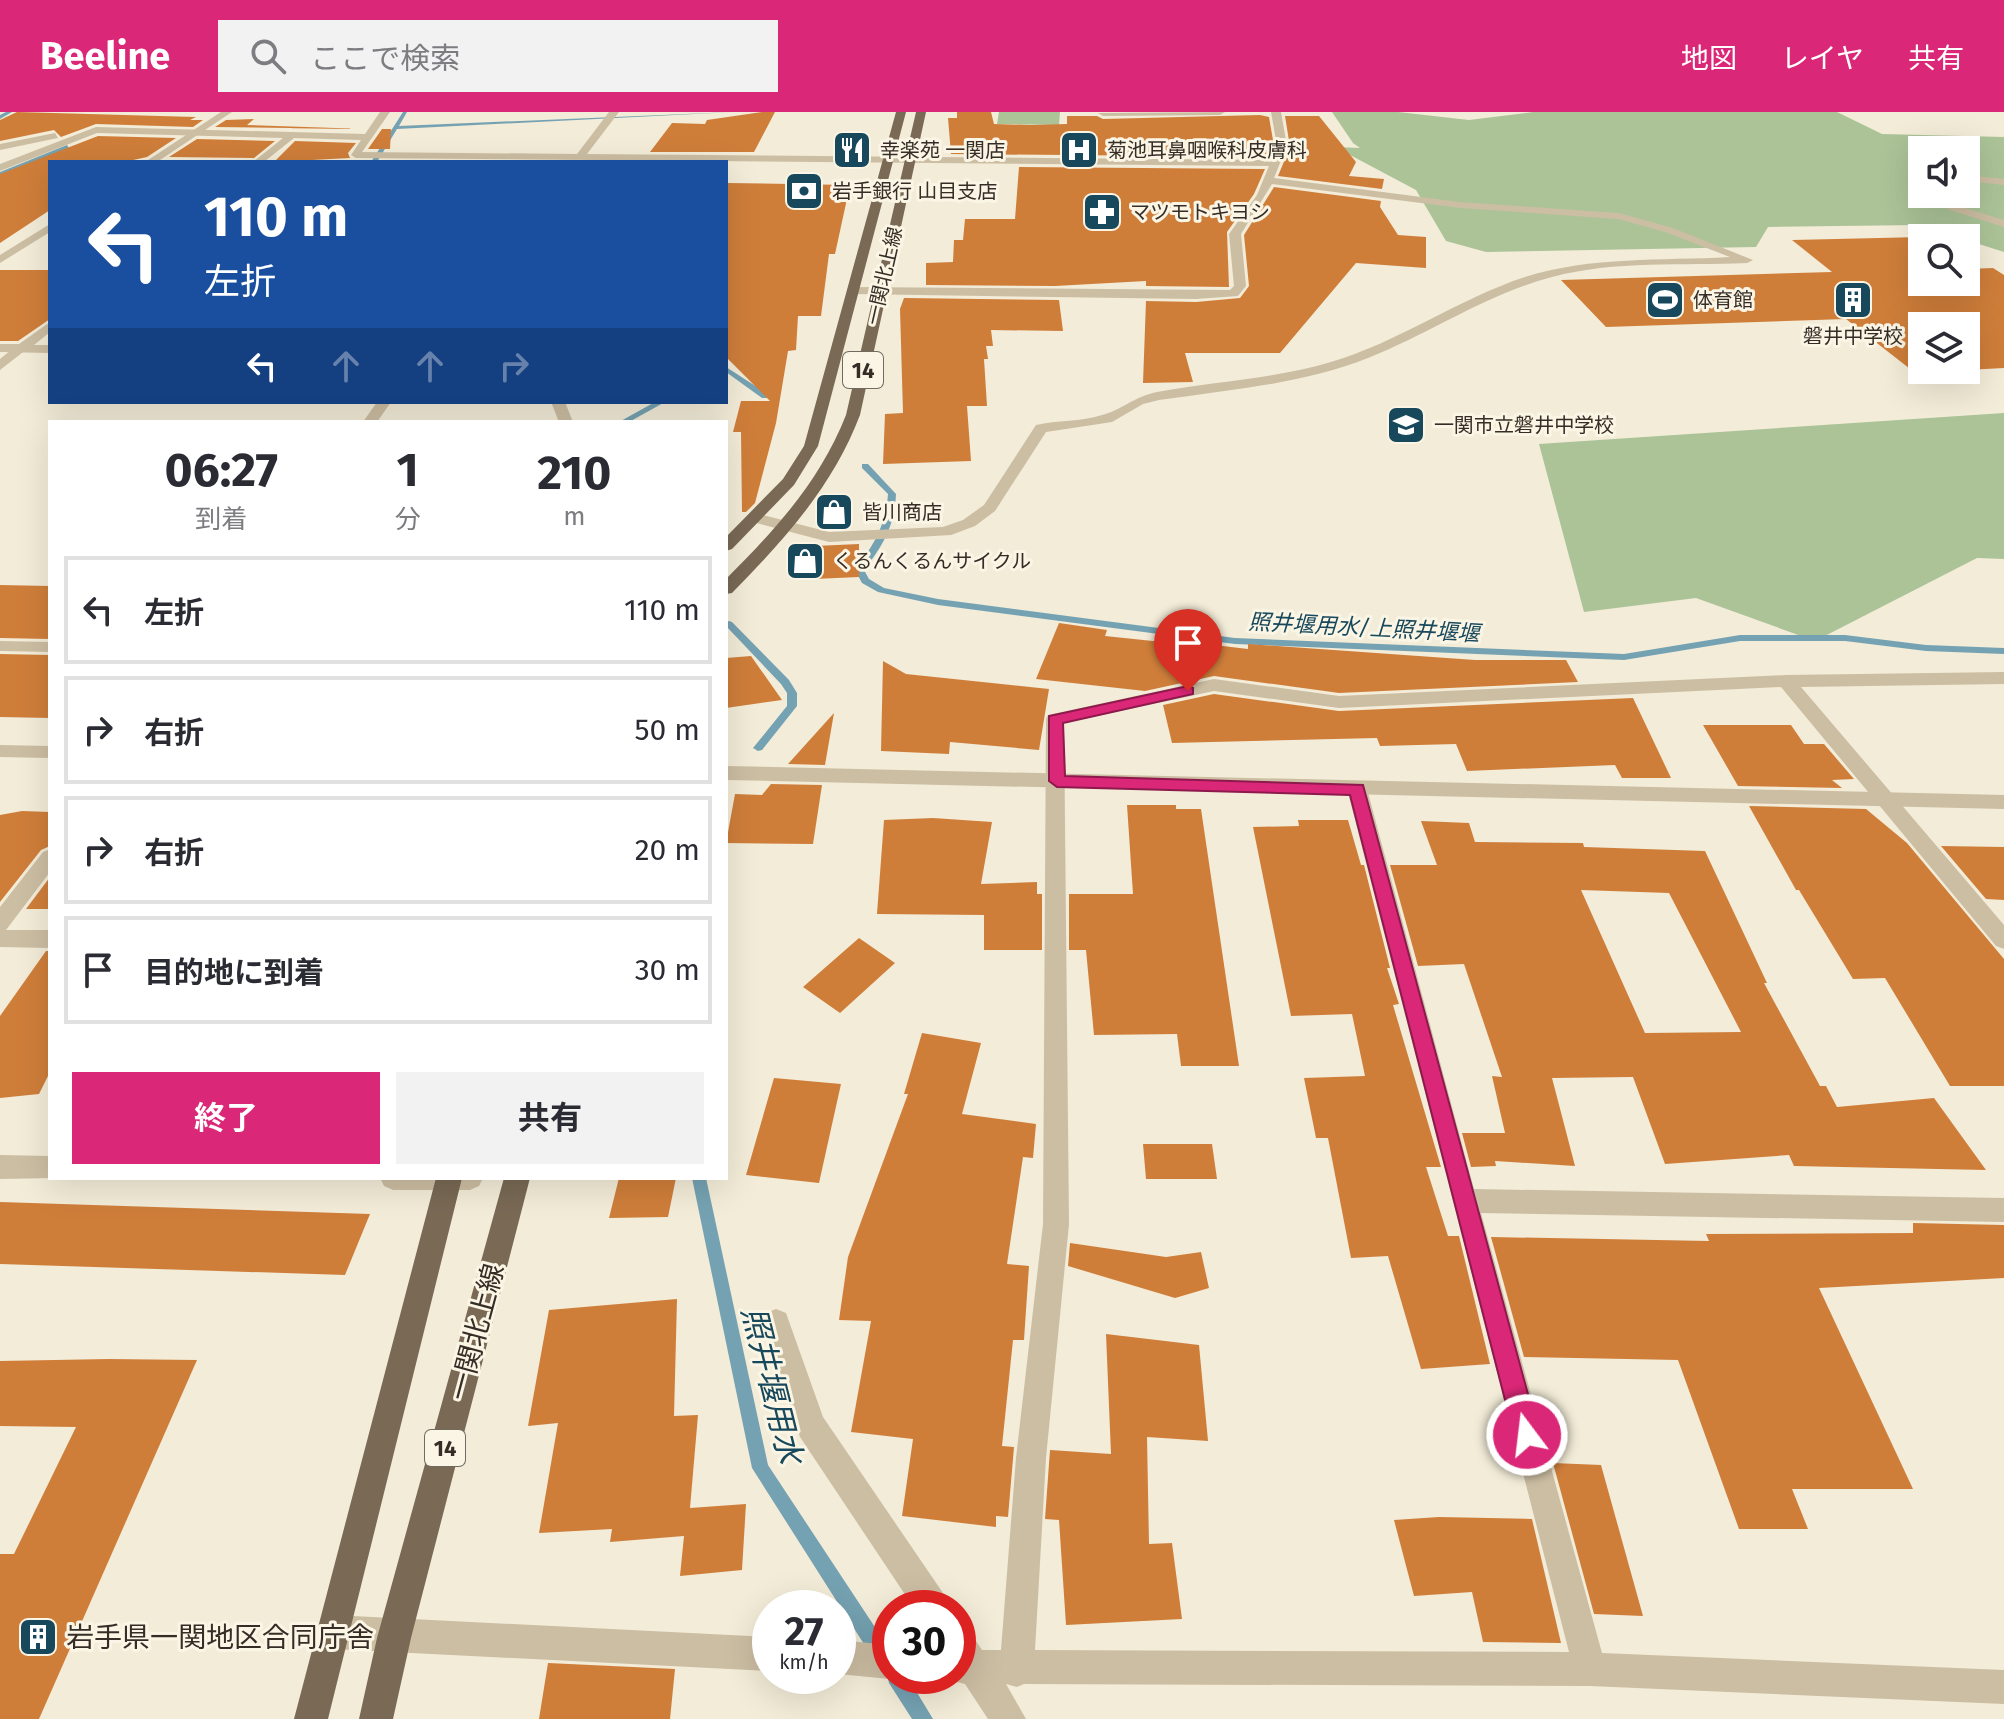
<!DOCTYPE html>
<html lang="ja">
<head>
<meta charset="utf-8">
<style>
  :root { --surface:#fff; --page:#f2f2f3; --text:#2b2b33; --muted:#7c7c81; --line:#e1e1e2; --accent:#db2777 }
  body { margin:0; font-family:"Fira Sans","Noto Sans JP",sans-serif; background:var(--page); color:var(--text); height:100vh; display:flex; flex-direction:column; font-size:30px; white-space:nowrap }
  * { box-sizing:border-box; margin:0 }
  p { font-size:26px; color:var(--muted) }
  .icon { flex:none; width:44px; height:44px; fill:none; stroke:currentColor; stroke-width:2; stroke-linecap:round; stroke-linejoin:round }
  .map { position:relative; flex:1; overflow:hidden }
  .sheet { position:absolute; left:48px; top:308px; width:680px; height:760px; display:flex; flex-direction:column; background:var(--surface); border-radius:0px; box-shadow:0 8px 32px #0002 }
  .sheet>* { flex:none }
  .hud { position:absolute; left:48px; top:48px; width:680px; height:244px; border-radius:0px; box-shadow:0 8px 32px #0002; background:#1a4fa0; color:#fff; overflow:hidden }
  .fabs { position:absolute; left:1908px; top:24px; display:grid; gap:16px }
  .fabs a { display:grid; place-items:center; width:72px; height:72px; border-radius:0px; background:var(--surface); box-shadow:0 8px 32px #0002; font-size:40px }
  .speed { position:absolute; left:752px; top:1478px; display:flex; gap:16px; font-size:40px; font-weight:700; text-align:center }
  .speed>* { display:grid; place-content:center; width:104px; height:104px; border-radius:50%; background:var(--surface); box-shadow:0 8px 32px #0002; line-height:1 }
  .speed small { font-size:20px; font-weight:400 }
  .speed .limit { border:12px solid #d22; background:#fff; color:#111 }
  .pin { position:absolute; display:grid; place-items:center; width:68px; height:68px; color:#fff; margin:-82px -34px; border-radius:50% 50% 50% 0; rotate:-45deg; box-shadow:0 0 8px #0007 }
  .pin .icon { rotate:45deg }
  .me { position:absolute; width:88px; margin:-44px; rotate:345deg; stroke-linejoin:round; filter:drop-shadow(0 0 6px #0008) }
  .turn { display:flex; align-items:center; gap:28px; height:168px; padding:0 24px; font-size:36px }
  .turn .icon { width:104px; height:104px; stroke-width:2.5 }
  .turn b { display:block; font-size:56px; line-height:68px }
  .lanes { display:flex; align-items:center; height:76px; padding:0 24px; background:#0003; justify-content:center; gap:40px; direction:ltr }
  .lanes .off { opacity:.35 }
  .eta { display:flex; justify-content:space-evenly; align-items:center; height:136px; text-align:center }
  .eta b { font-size:48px; font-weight:700; line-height:56px }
  .cta { display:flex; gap:16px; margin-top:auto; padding:16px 24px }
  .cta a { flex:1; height:92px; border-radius:0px; background:var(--accent); color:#fff; font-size:32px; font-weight:700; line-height:92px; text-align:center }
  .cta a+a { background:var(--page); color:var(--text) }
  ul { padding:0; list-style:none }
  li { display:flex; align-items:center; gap:24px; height:108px; margin:0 16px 12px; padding:0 8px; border:4px solid var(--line); border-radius:0px }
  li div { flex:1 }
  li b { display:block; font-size:30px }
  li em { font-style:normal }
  header { display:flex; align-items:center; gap:48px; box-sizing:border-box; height:112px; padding:0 40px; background:var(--accent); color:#fff }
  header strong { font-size:38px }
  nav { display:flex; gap:44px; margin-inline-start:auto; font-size:28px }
  .search { width:560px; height:72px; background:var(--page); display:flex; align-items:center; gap:20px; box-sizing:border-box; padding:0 28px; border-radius:0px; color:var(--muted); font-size:30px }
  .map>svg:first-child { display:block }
</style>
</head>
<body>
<header>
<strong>Beeline</strong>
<div class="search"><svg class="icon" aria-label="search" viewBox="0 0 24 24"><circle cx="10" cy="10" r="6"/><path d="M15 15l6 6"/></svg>ここで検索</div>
<nav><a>地図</a><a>レイヤ</a><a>共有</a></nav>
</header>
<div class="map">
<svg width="2004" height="1607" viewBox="0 0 2004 1607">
  <rect width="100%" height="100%" fill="#f3ecd8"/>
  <!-- green -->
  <path fill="#abc397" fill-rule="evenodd" d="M999,0H1060L1059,13L997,12Z
    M1332,0H1398L1469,8L1533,0H1837L1882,22L2004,25V140L1919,113L1768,115L1756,135L1486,140L1446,129L1416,78L1335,35L1360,36L1353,31ZM1922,38H1966V82H1922Z
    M2004,301V447L1977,446L1815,529L1696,486L1584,500L1539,332Z"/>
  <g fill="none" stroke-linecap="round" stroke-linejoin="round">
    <!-- stream -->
    <path fill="#75a2b2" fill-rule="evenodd" d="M6,0H12L0,7V3Z
      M403,0H407L399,14L733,0L397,17L377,50H371Z
      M67,33L69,36L0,64V60Z
      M726,255L768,282V286H762L726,260Z
      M655,290H665L629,310H619Z
      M862,352H868L896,382C895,413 883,434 864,458L869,467L884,476L938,487L1235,526L1624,542L1740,523H1845L1926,533L2004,536V542L1926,539L1845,529H1740L1624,548L1235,532L938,493L878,480L862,471L855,458C873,434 886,414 888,382L862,356Z
      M729,509L732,510L789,568L797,581V594L762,638L758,639L753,636L787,594V581L781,572L726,514V510Z
      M692,1066H706L768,1353L890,1538V1564H907L933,1607H912L889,1571L887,1563L883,1562L752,1356Z"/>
  </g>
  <!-- building -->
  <path fill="#cf7e3a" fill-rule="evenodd" d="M17,0L196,5L190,8H203L193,15L96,12L61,25L54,18L0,29V8Z
    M762,0H775L754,40H650L672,11L705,12L707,8Z
    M957,0H991L994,12L1031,13L1067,12V4H1097L1103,7L1260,3L1269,5L1274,34L1269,45L951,42L948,6H957Z
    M1285,4H1319L1356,50L1349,64L1384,67L1382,77L1278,64L1290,35Z
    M254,7L247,13L365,17L215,15L226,8Z
    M382,17H391L390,37H368Z
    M98,24L176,26L147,45L124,50H50V98L0,131V62Z
    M197,27L275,29L254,46L169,45Z
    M295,29L356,31L348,41L350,46L274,50Z
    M1019,55L1265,57L1254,82L1227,120L1229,175L1146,174V169L1055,174L926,173V151L953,150L954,128H963L965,107H1015Z
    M726,71L850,73L835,142H829L821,204H798L796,238L788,239L776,311L755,391L746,400H742L741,320H733L741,289H770L726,245Z
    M1274,75L1381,89L1380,95L1398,123L1426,125V156L1356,151L1280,241H1185L1193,270L1143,271L1146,189L1196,190L1240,186L1249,174L1244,123Z
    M1922,125V170H1966V157L1993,156L2004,163V256L1966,258V214H1922V258H1965L1914,260L1846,207L1606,215L1561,168L1832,160L1792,128Z
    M0,158H50V207L18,229H0Z
    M904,186L1059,188L1063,219L991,218L993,234H986L988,247H984L987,294H967L971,349L883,352L885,302L903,301L900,197Z
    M859,432V465L814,467L815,434Z
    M0,473L50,474V527L0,526Z
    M1059,511L1107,518L1105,524L1172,531V528L1248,537V532L1475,548H1566L1578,570L1339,581L1214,564L1145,579L1036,567Z
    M0,542L50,543V606L0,605Z
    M751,544L782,588L726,596V546Z
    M883,549L906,562L1049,577L1039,638L950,630L949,642L881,639Z
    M1214,582L1339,599L1633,586L1671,666H1622L1615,653L1467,659L1456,632L1380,634L1377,626L1172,631L1163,593Z
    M834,601L825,653L788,652Z
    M1703,613H1791L1804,632H1824L1854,667L1832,668L1842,676L1738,674Z
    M771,672L822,673L813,732L726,731L735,682L762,683Z
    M1127,693H1176V697H1201L1239,954H1181L1177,922L1094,923L1086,838H1069V782H1133Z
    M1749,694L1866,697L1907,731L2004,847V974H1950L1885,866L1853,867L1799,778H1796Z
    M22,699L50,700V734L41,738L0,790V703Z
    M933,706L992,710L981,772L1037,770V782H1042V838H984V803L877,802L884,708Z
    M1298,708H1348L1361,753H1364L1390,856H1387L1399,892L1393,893L1441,1055H1426L1448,1124H1459L1490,1252L1421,1257L1388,1144L1351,1146L1328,1026H1316L1304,966L1365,964L1352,902L1291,904L1253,715L1299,714Z
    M1421,709L1469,711L1475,730L1583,731L1584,735L1705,739L1767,871H1764L1820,974H1826L1837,995L1934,986L1986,1058L1794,1054L1789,1043L1665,1052L1633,965L1552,966L1575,1054L1495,1049L1496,1054L1471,1055L1462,1021H1505L1492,964L1502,965L1464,852L1418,854L1390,753H1437ZM1581,778L1669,781L1741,920L1645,921Z
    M1941,734L2004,735V788L1986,787Z
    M50,765V797H26Z
    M859,826L895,851L840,901L803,875Z
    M46,839H50V960L39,982L0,986V904Z
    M922,921L981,931L962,1002L1036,1012L1033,1046L1023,1045L1007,1152L1029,1154L1024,1228H1013L1002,1334L1014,1335L1008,1405L996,1404V1415L902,1404L913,1327L851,1320L871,1209L839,1208L848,1145L908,982H904Z
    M774,966L841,972L819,1071L746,1063Z
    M1143,1032H1212L1217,1067H1146Z
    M619,1066H676L668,1105L609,1106Z
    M0,1090L370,1102L345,1163L0,1152Z
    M1913,1111L2004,1113V1166L1819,1176L1913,1377H1792L1808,1417H1739L1678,1248L1524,1245L1491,1125L1709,1129L1706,1122L1913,1121Z
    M1070,1131L1166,1145L1201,1140L1209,1176L1175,1186L1068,1154Z
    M677,1187L674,1304L698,1303L690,1396L746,1392L742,1458L680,1464L684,1424L610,1430L612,1417L539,1421L558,1311L528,1314L549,1198Z
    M1106,1222L1199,1233L1208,1329L1147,1325L1149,1432L1172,1431L1182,1507L1066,1513L1059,1408L1045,1407L1050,1338L1111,1342Z
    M109,1247L197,1248L39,1607H0V1442H14L76,1315L0,1314V1249Z
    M1553,1351L1601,1353L1643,1504L1594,1502Z
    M1439,1405L1532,1407L1561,1531L1483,1530L1472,1480L1414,1484L1394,1408Z
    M548,1551L675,1557L670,1607H539Z"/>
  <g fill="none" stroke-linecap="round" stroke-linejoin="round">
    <!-- minor -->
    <path fill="#ccbea3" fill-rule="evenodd" d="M380,0H390L362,40L577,42L609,0H619L587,42L1271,48L1277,34L1271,0H1281L1287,34L1274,66L1460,90L1619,101L1673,116L1753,148L1747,151C1683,154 1615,148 1552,165C1487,182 1431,221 1368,246C1302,272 1229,278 1159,288L1143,292L1112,310L1046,320L995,399L975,414L951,423L829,430L749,409L747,406L755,401L829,420L943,415L963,408L984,393L1036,313C1057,308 1081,310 1102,303C1122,298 1133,285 1157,280C1215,269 1274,267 1331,250C1399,230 1458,187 1525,165C1592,144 1661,149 1730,145L1665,120L1618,107L1460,96L1272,72L1241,122L1246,174L1238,184L1196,187L853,182L849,181V175L1230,178L1234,174L1229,122L1257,83L1269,54L356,46L351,43L361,28L294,26L264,50H253L283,26L97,21L0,59V52L96,15L365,22Z
      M1225,0L1220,3L1103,4L1098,1Z
      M55,21L58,26L0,38V32Z
      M1966,63L2004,67V73L1966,69Z
      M1929,82H1941L1958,94L2004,108V115L1950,98Z
      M50,210V220L34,233H50V241L0,240V232H19Z
      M377,290H391L377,310H363Z
      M551,290H565L573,310H559Z
      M0,529L50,530V540L0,539Z
      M2004,560V572L1801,575L2004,813V837L1996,834L1781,575L1339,596L1214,579L1064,611L1069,1112L1046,1346L1035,1538L1569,1540L1347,677L1357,670L1367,677L1474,1077L2004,1086V1110L1481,1101L1602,1541L2004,1558V1592L1590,1574L1024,1572L1017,1575L1006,1572L1026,1607H988L965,1572L946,1567L945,1564H958V1515L970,1520L982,1538H1001L1016,1346L1043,1112L1046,607L1048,603L1214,567L1339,584L1786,563Z
      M50,737V760L6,818H50V836L0,835V795L43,740Z
      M0,1043L50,1044V1066H54L0,1067Z
      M380,1066H483L479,1074L470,1078H393L384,1074Z
      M776,1197L786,1201L823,1305L945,1484L950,1496H914L800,1325L762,1211L766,1201Z
      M333,1503L770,1525V1559L333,1537L321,1532L316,1520L321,1508Z
      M838,1528L890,1533V1564H897L890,1567L838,1562Z"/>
    <!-- tertiary -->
    <path fill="#ccbea3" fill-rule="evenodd" d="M221,0H232L157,50H145Z
      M50,112V120L0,151V143Z
      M16,234L27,237L0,258V247Z
      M0,633L50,634V646L0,645Z
      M726,654L2004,683V697L726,668Z"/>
    <!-- primary -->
    <path fill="#796955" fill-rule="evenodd" d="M896,0H906L818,334L794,373L732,437L726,439V425L783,367L804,334Z
      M916,0H926L860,303C833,374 785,427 732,481L726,482V467C776,417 820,369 846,303Z
      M436,1066H462L328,1607H294Z
      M504,1066H530L411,1526L393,1607H359L377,1526Z"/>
  </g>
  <!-- route -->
  <path fill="#db2777" stroke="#8e194d" stroke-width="2" d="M1188,574L1193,576V582L1063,611L1065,664L1363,673L1539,1323L1536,1332L1527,1335L1518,1332L1514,1323L1350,683L1057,675L1049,669V604Z"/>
  <!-- icons -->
  <defs>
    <g id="restaurant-square" transform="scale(2)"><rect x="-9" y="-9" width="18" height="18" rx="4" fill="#18485b" stroke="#faf5e4"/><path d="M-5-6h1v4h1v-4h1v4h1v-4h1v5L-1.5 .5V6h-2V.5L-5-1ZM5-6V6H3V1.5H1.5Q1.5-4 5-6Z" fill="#fff"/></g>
    <g id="hospital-square" transform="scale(2)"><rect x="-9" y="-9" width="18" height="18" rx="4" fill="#18485b" stroke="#faf5e4"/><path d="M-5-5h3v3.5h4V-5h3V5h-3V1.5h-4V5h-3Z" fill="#fff"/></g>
    <g id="bank-square" transform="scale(2)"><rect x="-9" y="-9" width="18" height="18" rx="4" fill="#18485b" stroke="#faf5e4"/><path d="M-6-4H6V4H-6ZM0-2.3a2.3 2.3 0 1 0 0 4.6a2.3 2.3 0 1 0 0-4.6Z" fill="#fff"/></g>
    <g id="pharmacy-square" transform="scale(2)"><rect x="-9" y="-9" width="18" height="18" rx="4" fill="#18485b" stroke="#faf5e4"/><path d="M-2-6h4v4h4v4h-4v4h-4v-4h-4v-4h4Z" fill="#fff"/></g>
    <g id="stadium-square" transform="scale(2)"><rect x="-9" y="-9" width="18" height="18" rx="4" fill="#18485b" stroke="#faf5e4"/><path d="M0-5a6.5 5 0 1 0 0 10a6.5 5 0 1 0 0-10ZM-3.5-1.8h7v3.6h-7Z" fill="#fff"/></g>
    <g id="building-square" transform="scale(2)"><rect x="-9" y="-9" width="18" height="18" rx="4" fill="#18485b" stroke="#faf5e4"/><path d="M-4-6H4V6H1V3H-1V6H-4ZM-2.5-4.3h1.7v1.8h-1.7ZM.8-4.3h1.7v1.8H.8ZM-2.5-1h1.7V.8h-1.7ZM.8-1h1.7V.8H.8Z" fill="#fff"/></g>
    <g id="school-square" transform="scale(2)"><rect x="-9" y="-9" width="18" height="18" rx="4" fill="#18485b" stroke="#faf5e4"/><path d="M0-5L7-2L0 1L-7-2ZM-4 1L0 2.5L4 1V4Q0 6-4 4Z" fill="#fff"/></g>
    <g id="shop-square" transform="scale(2)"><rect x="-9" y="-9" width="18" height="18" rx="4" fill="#18485b" stroke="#faf5e4"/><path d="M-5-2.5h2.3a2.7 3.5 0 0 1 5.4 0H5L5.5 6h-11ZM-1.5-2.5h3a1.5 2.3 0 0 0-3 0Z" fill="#fff"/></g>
  </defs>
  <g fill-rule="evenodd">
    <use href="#restaurant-square" x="852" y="38"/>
    <use href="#hospital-square" x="1079" y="38"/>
    <use href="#bank-square" x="804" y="79"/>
    <use href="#pharmacy-square" x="1102" y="100"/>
    <use href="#stadium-square" x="1665" y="188"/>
    <use href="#building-square" x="1853" y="188"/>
    <use href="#school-square" x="1406" y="313"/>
    <use href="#shop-square" x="834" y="400"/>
    <use href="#shop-square" x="805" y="449"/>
    <use href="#building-square" x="38" y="1525"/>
  </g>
  <g text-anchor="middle" stroke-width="6" stroke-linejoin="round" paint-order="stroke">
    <!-- far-poi labels -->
    <g font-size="20" fill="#362e26" stroke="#faf5e4" text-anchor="start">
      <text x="880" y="45">幸楽苑 一関店</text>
      <text x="1107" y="45">菊池耳鼻咽喉科皮膚科</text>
      <text x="832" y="86">岩手銀行 山目支店</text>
      <text x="1130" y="107">マツモトキヨシ</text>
      <text x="1693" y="195">体育館</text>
      <text x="1853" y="231" text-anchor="middle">磐井中学校</text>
      <text x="1434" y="320">一関市立磐井中学校</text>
      <text x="862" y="407">皆川商店</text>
      <text x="833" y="456">くるんくるんサイクル</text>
    </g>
    <!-- far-street labels -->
    <g font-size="20" fill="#362e26" stroke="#faf5e4">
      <text transform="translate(884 164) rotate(-77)" y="7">一関北上線</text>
    </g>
    <!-- shield labels -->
    <g fill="#faf5e4" stroke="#716a5f" stroke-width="2">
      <rect x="843" y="240" width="40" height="36" rx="6"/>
      <rect x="425" y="1318" width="40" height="36" rx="6"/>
    </g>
    <g font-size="22" font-weight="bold" fill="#362e26">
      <text x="863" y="266">14</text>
      <text x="445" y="1344">14</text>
    </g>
    <!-- far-water labels -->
    <g font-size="22" font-style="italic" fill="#18485b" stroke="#faf5e4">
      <text transform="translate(1364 515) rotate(3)" y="8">照井堰用水/上照井堰堰</text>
    </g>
    <!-- near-street labels -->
    <g font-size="28" fill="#362e26" stroke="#faf5e4">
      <text transform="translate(476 1220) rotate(-75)" y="10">一関北上線</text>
    </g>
    <!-- near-poi labels -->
    <g font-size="28" fill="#362e26" stroke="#faf5e4" text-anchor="start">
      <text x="66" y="1535">岩手県一関地区合同庁舎</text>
    </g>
    <!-- near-water labels -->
    <g font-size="32" font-style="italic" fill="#18485b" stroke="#faf5e4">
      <text transform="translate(772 1273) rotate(76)" y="11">照井堰用水</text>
    </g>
  </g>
</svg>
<div class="fabs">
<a><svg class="icon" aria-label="sound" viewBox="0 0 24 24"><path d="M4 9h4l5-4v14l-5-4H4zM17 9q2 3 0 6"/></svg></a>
<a><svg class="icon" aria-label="search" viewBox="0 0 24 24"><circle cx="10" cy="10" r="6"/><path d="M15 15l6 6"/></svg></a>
<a><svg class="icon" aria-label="layers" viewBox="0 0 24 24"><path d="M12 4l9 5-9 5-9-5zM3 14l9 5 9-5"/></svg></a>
</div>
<div class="speed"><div>27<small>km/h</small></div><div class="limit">30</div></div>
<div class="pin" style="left:1188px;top:579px;background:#d93025"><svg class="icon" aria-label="arrive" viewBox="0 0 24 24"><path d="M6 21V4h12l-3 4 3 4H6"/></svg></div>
<svg class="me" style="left:1527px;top:1323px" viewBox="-20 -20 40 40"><circle r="17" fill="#db2777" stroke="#fff" stroke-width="3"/><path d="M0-11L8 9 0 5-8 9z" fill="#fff"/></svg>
<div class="hud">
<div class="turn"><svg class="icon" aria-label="left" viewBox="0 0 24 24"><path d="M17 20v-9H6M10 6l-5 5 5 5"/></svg><div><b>110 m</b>左折</div></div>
<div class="lanes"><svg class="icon" aria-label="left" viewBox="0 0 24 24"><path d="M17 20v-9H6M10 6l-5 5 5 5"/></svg><svg class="icon off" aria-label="ahead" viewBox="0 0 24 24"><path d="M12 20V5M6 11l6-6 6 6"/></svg><svg class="icon off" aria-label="ahead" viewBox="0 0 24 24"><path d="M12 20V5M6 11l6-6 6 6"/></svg><svg class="icon off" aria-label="right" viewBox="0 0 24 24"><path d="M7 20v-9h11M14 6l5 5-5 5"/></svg></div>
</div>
<section class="sheet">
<div class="eta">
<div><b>06:27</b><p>到着</p></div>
<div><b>1</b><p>分</p></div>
<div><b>210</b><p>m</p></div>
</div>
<ul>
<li><svg class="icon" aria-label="left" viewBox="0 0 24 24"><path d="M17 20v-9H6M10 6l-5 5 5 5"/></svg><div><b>左折</b></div><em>110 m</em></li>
<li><svg class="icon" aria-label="right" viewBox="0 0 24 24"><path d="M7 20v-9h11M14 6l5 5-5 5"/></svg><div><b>右折</b></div><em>50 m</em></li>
<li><svg class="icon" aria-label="right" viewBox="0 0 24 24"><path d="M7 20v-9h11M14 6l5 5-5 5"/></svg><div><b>右折</b></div><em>20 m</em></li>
<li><svg class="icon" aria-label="arrive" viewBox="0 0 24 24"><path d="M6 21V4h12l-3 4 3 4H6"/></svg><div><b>目的地に到着</b></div><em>30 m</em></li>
</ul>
<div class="cta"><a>終了</a><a>共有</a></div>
</section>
</div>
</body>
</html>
